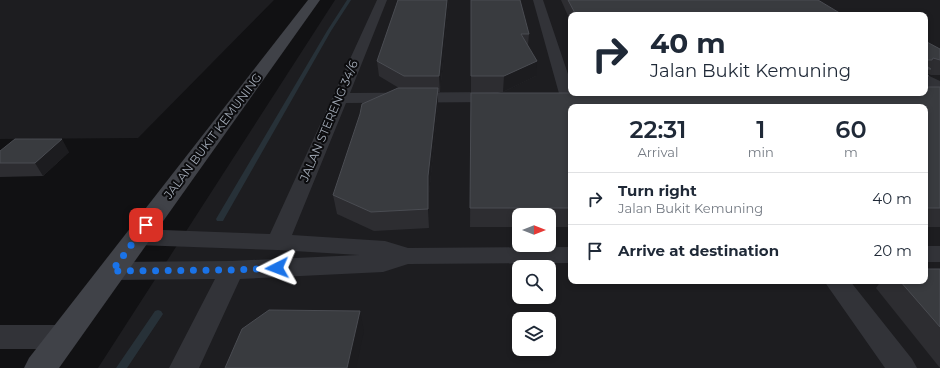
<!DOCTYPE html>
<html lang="en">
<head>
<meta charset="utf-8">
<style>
  :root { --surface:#fff; --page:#f2f2f3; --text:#1f2937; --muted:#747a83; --line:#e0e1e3 }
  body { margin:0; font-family:Montserrat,sans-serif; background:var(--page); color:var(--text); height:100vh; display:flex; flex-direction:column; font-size:15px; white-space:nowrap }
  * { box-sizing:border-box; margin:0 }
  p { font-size:13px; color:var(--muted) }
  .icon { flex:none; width:22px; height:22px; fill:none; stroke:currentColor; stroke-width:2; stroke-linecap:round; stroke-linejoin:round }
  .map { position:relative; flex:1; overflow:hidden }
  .side { position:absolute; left:568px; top:104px; width:360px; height:180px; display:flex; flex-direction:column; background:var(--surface); border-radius:8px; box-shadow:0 2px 6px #0003 }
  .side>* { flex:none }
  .hud { position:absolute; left:568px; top:12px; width:360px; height:84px; border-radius:8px; box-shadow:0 2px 6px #0003; background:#fff; color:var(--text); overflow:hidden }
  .needle { width:26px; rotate:90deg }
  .buttons { position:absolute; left:512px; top:208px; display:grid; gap:8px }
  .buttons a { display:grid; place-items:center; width:44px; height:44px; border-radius:8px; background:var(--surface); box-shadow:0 2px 6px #0003; font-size:20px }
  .pin { position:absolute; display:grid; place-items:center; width:34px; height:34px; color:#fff; margin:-17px; border-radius:8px; box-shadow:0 2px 6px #0006 }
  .me { position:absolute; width:44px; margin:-22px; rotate:267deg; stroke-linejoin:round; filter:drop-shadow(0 0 3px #0008) }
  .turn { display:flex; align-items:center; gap:14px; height:84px; padding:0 16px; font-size:18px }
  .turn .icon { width:52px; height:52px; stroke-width:2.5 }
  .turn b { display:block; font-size:28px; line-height:34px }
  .eta { display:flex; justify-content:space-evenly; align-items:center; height:68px; text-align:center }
  .eta b { font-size:24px; font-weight:600; line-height:28px }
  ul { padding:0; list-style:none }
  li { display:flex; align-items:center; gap:12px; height:52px; padding:0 16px; border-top:1px solid var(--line) }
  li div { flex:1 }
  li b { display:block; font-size:15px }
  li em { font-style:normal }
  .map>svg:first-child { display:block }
</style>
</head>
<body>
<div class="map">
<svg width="940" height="368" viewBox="0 0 940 368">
  <rect width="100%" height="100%" fill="#111113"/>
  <!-- built -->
  <path fill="#1d1d20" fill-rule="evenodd" d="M0,0H274L138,138L0,139Z
    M335,0H940V368H98ZM571,15H925V93H571ZM571,107H925V281H571ZM519,215H549V245H519ZM519,267H549V297H519ZM519,319H549V349H519Z"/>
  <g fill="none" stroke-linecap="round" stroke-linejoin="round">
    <!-- stream -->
    <path fill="#273138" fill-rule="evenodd" d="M347,0H351L331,31L224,219L223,221H217L216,219L327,31Z
      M158,310L161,311L163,314L127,368H116L155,311Z"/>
    <!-- street -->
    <path fill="#323338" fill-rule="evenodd" d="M377,0H387L350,93L498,92L504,94L506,97L504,100L498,102L346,103L292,235L385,241L408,248L571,247V263L408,264L383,272L240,279L199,368H169L215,279L112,280L103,277L100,271L103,265L112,262L232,261L359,255L278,250L137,245L129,242L126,237L129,232L137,229L270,234Z
      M533,0H543L571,83V93H574L576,97L574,100H562L560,97Z
      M925,74L940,81V93L925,85Z
      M925,246H940V262H925Z
      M824,281H850L912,359L917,368H885Z
      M0,325H63L73,329L77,337L73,345L63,349H0Z"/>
    <!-- secondary -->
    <path fill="#404248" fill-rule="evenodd" d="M308,0H320L59,368H24L29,358Z"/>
  </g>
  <!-- wall -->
  <path fill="#2d2d31" d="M398,0H449L440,92H438V104L429,194V228L374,231L337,214L333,195L399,88L379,76L377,61Z
    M471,0L529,34L528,45L536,76L503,92H471Z
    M561,0H818L571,15V35L568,28L569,18Z
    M925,41L940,49V75H931L928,74V75L929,76L925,84Z
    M925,87H940V227H925V107H571V227H549V215H519V227H470L471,93H704V94H761V93H925Z
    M0,151L69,152L43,176L0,177Z
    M940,269V368L876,288L881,281H925Z"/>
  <!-- shaded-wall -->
  <path fill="#1c1c1f" d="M447,0H449L440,92L439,76Z
    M537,61L536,76L503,92L504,76Z
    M438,88V104L429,194V228L428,209V176Z
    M62,139L69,152L43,176L35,163Z
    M360,311L364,331L356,368H347Z"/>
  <!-- building -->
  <path fill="#393b3f" stroke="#4a4c52" d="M398,0H447L439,76H404L377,61Z
    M471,0H520L529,34H521L537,61L504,76H471Z
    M568,0H818L843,15H576Z
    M925,41L940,49V60L933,58L932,60H925Z
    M925,65L931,69H925Z
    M925,73L929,76H925Z
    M925,87H940V208H925V107H571V208H470L471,93H704V94H770L769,93H925Z
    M398,88H438L428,176V209L371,212L333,195L360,114L362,104Z
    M15,139H62L35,163H0V151Z
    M925,269H940V327L900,281H925Z
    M269,310L360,311L347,368H225L242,329Z"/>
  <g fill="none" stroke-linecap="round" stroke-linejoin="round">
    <!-- route -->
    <path stroke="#1a73e8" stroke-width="7" stroke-dasharray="0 12.6" d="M146,225L112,271L232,270L277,268"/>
  </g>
  <g text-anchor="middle" stroke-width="4" stroke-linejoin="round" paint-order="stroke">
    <!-- street labels -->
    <g font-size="12" fill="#a1a9b5" stroke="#0c0c0e">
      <text transform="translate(329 121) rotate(-67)" y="4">JALAN STERENG 34/6</text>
      <text transform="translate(213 136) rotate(-53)" y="4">JALAN BUKIT KEMUNING</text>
    </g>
  </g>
</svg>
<div class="buttons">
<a><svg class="needle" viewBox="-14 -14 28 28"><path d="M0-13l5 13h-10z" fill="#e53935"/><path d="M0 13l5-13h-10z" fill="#747a83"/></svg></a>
<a><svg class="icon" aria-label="search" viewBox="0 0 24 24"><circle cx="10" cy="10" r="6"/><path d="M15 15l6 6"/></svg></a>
<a><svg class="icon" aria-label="layers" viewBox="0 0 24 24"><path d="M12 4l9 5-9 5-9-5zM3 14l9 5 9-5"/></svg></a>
</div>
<div class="pin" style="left:146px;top:225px;background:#d93025"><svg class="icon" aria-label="arrive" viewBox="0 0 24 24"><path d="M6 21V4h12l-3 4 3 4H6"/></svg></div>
<svg class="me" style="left:277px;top:268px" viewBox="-20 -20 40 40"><path d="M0-17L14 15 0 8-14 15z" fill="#1a73e8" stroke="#fff" stroke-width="4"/></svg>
<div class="hud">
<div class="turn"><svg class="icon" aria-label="right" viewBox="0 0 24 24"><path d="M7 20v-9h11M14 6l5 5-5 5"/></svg><div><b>40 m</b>Jalan Bukit Kemuning</div></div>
</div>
<section class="side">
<div class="eta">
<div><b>22:31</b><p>Arrival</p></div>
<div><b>1</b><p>min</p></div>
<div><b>60</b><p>m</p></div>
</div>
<ul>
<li><svg class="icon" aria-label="right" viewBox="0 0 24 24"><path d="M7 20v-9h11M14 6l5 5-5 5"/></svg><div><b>Turn right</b><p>Jalan Bukit Kemuning</p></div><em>40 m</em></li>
<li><svg class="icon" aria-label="arrive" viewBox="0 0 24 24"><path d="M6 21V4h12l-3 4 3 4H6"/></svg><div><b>Arrive at destination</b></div><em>20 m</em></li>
</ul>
</section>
</div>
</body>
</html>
